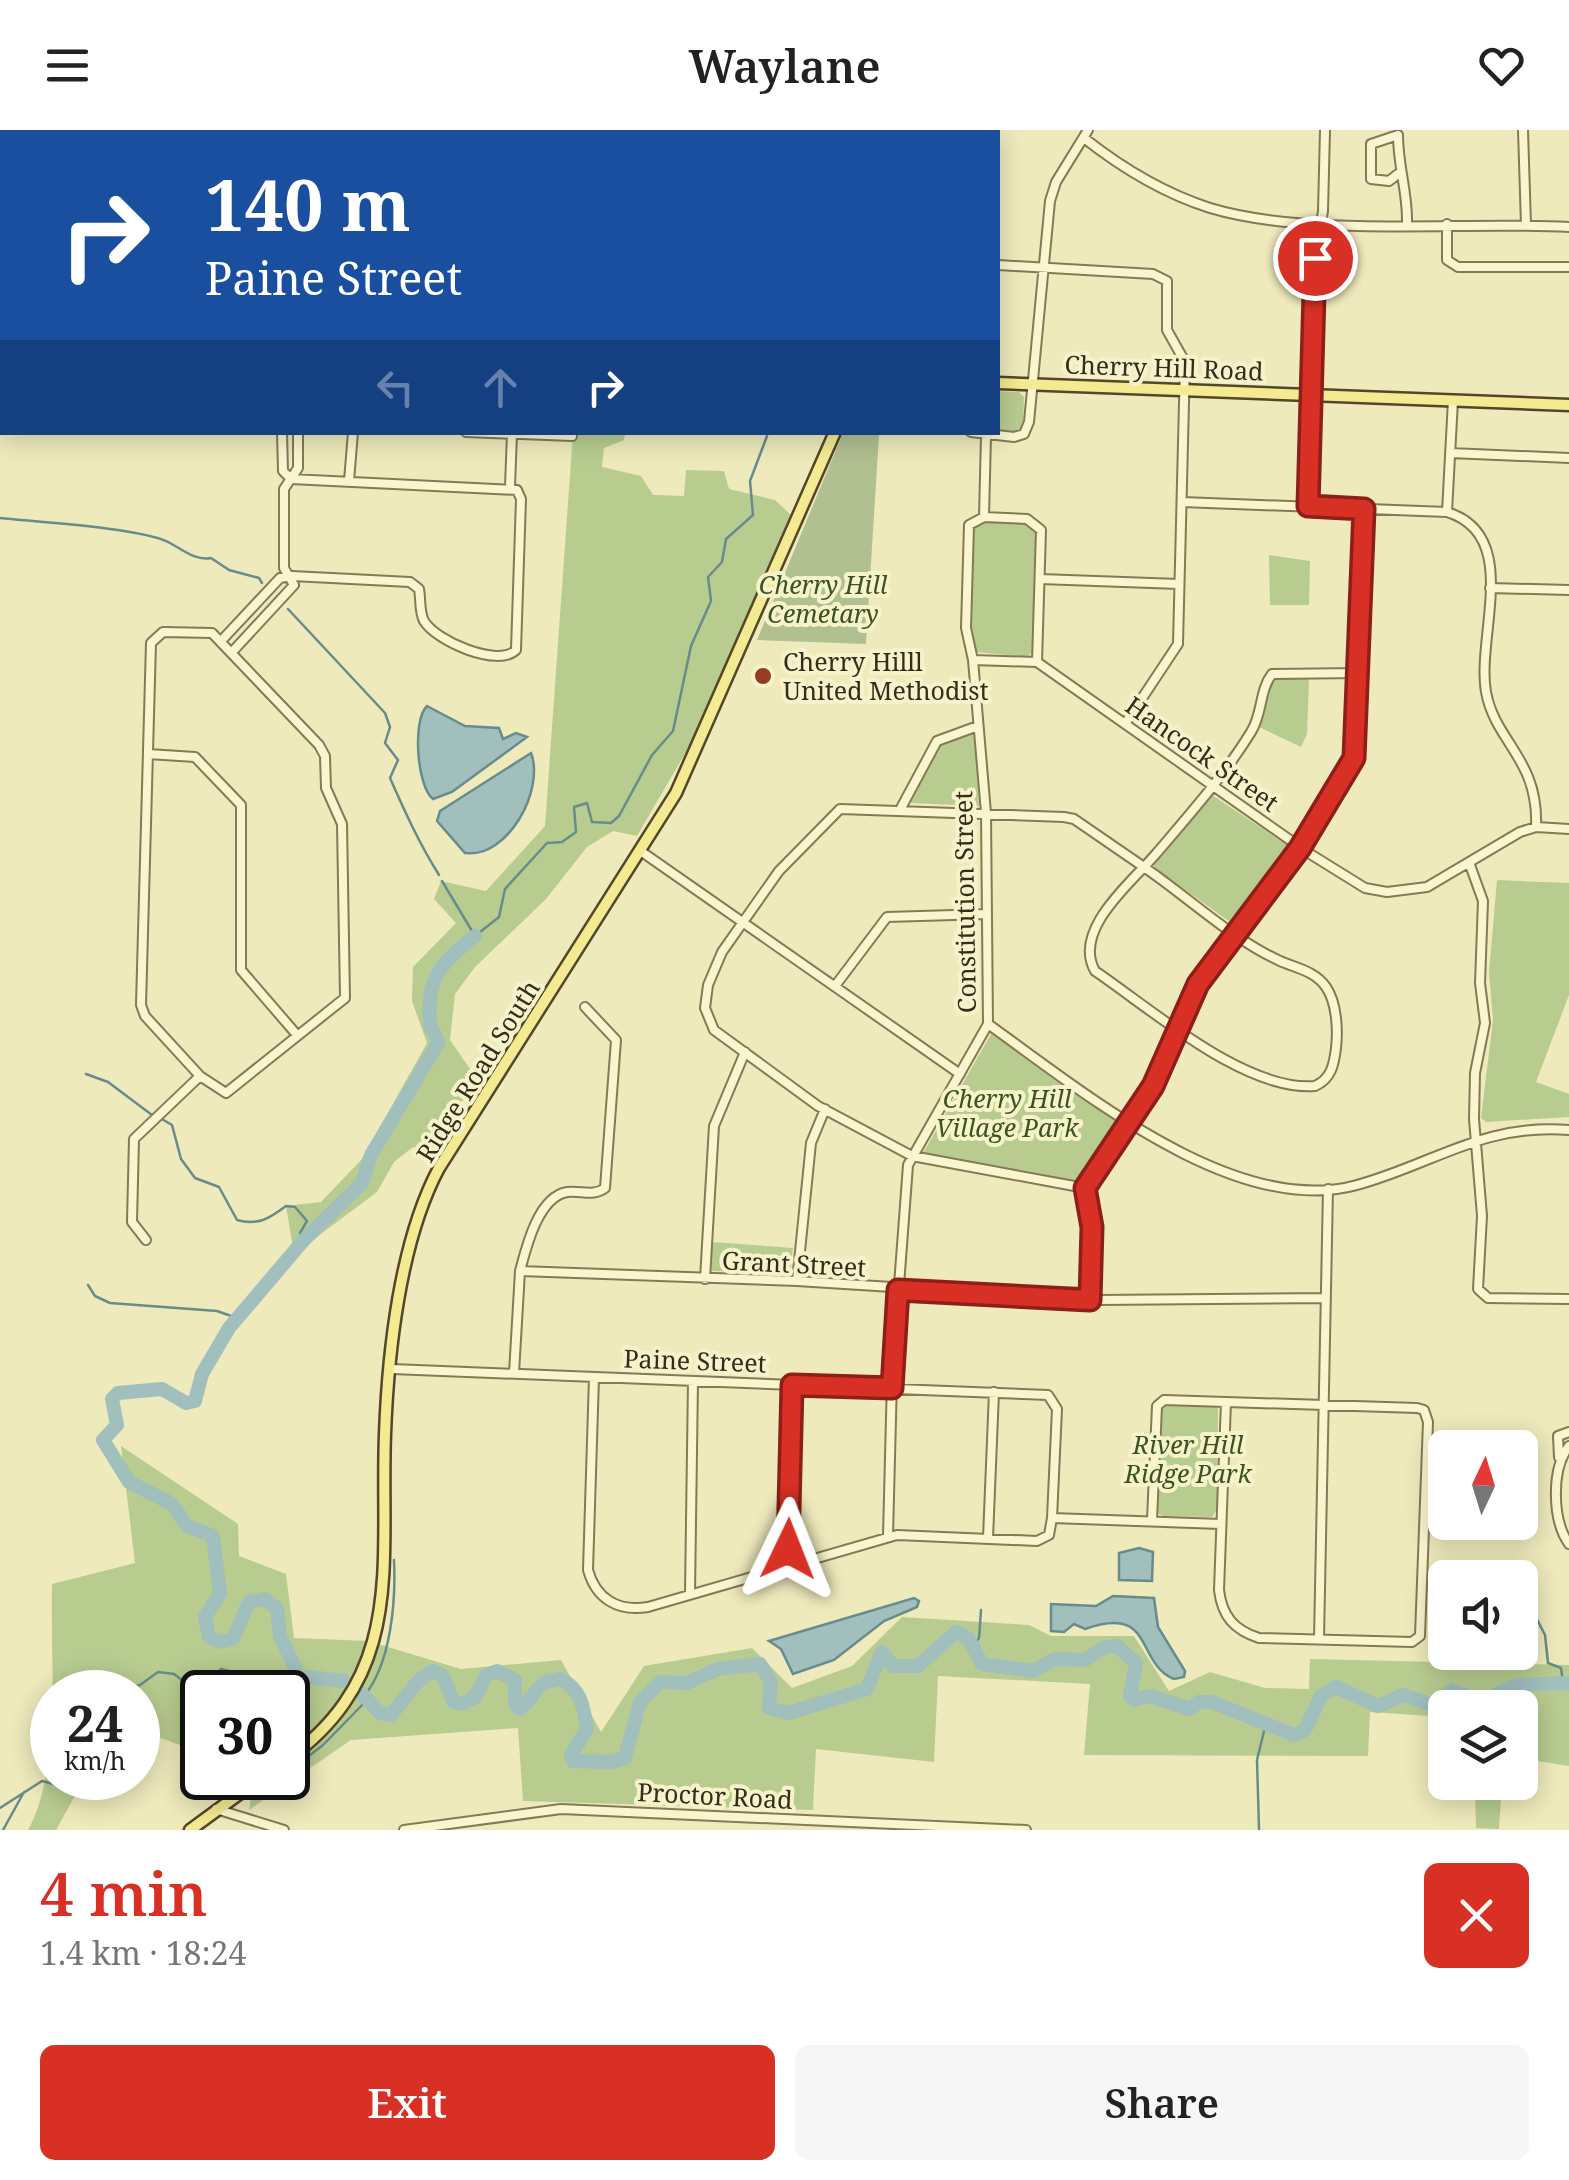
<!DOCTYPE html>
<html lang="en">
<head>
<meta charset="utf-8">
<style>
  :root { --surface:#fff; --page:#f6f6f6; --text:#222; --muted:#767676; --accent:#d93025 }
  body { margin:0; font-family:"Noto Serif",serif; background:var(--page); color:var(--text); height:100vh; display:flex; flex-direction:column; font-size:38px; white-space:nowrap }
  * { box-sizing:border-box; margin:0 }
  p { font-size:32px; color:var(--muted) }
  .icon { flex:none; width:55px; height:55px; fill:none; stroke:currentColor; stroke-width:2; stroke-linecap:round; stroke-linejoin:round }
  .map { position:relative; height:1700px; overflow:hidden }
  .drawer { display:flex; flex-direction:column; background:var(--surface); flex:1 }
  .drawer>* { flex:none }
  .guide { position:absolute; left:0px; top:0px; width:1000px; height:305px; box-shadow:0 5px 25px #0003; background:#1a4fa0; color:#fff; overflow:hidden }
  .needle { width:65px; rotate:4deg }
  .controls { position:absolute; left:1428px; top:1300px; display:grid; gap:20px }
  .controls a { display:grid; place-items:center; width:110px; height:110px; border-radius:15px; background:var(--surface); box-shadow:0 5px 25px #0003; font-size:50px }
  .speed { position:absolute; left:30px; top:1540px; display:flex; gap:20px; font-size:50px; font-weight:700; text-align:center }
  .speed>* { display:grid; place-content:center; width:130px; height:130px; border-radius:50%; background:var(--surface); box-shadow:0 5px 25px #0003; line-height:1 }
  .speed small { font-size:25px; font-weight:400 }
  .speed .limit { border:5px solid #111; border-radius:15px; background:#fff; color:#111 }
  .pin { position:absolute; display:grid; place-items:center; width:85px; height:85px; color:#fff; margin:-42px; border:5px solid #fff; border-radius:50%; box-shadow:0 2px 10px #0007 }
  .me { position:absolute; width:110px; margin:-55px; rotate:2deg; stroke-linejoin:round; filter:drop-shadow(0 0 8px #0008) }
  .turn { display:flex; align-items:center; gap:35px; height:210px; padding:0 40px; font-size:45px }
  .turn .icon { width:130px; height:130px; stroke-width:2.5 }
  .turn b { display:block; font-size:70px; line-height:85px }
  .lanes { display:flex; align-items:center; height:95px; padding:0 40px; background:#0003; justify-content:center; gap:50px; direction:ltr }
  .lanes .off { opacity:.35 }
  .round { display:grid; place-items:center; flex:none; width:105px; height:105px; border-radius:15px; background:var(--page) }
  .head { display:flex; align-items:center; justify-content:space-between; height:170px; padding:0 40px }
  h1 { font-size:60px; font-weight:600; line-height:75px; color:var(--accent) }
  .button { display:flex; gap:20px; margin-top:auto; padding:20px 40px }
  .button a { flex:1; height:115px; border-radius:15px; background:var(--accent); color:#fff; font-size:40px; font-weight:600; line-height:115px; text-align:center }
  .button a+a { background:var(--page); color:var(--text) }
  header { display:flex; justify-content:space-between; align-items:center; height:130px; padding:0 40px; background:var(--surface); font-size:45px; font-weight:600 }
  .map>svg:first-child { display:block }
</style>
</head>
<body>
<header><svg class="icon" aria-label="menu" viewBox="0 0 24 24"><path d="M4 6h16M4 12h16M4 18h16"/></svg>Waylane<svg class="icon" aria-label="heart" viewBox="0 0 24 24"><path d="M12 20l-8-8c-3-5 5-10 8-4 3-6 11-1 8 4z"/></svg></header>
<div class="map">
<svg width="1569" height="1700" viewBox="0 0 1569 1700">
  <rect width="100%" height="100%" fill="#eeeabc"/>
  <!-- green -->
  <path fill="#b8cc90" d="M998,261L1019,262L1024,267L1023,298L1018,303L998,302Z
    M573,303H625L624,310L604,318L602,337L641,346L653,365L684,366L686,340L724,341L729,359L775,370L791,385L690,615L637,706L613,701L587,717L546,769L475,837L455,864L450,910L477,949L427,1023L413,1017L394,1032L377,1062L294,1124L286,1076L321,1072L362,1029L427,913L412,871L413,837L456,793L434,769L441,751L486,761L545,696Z
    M978,392L1029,394L1036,399L1033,521L1027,527L976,522L970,498L972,398Z
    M1269,425L1310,431L1309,475H1270Z
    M1279,547H1304L1309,551L1307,604L1301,617L1259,597L1266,560Z
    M969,603L976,608L979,676L911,673V665L941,611Z
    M1212,665L1290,717L1233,794L1153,737Z
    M1497,750L1569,753V865L1536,952L1569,964V987L1486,992L1481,988L1493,890L1489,842Z
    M991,904L1121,992L1086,1050L1079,1053L922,1025Z
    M712,1112L793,1118L790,1143L711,1141Z
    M1168,1273L1218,1277L1217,1379L1212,1387L1163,1386L1156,1382L1160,1281Z
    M121,1316L238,1394L239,1426L286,1444L294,1508L368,1511L461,1539L561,1530L601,1602L644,1536L752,1518L792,1558L852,1536L902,1487L1029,1495L1051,1506H1134L1169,1561L1210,1542L1265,1558L1309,1559L1310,1529L1569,1535V1636L1531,1630L1520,1637V1578H1445V1587L1370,1582L1368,1626L1084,1625L1090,1554L938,1546L934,1632L816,1619L813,1680L523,1671L518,1598L351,1610L249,1680L254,1648H288V1562H202V1623L144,1602L138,1605V1562H52V1648H85L56,1700H28C62,1640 50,1523 52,1454L135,1433Z
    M1475,1653H1502L1499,1699L1476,1698Z"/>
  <!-- cemetery -->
  <path fill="#b0c090" d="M843,303L879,305L866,514L757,510Z"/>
  <!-- water -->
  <path fill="#a0bfbd" stroke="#688c8b" stroke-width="2.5" d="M427,576L465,596L499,598L503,609L516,603L527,607L452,662L433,669C417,657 412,590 427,576Z
    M531,623C545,659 508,729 465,723L437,691L440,681Z
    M1139,1418L1153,1422L1152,1451L1119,1450V1423Z
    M1113,1466L1154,1468L1158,1497L1185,1541L1184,1547L1174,1549C1135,1533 1155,1474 1085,1499L1074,1494L1064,1502L1051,1501V1474L1096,1476Z
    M914,1468L919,1471L917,1477L884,1491L834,1530L793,1544L781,1519L769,1511Z"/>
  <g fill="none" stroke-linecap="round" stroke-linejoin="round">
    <!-- stream -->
    <path stroke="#688c8b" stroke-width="2.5" d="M425,0V2
      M952,2L956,0
      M0,388C36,392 144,398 170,413C183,420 196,431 211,428L229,440L259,448L262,453
      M288,479L385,583L390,597L385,613L398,630L390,648C405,682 419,713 439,745
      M442,751L475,806L499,787L505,759L547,713L562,712L576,702L574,677L587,673L592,692L611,693L619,686L652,625L673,601L691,516L711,471L708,447L722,432L726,409L753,385L750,351L767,306
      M86,944L108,952L152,985
      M160,988L172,995L181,1029L195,1048L219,1057L237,1090C258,1096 270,1088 286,1076L295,1077L307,1091L300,1103L303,1111
      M88,1155L95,1166L110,1173L217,1181L237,1188
      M1495,1441L1509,1448
      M1520,1456L1545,1505L1548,1533L1561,1538L1563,1553
      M973,1516L979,1508L981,1480
      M115,1562L140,1555L158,1542L174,1544L191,1557L209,1554L221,1539L295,1558L303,1547
      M364,1566C391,1534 396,1471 394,1430
      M288,1642L323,1615L369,1568
      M260,1660L279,1648
      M0,1678L42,1651L65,1657L70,1648
      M1259,1699L1257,1630L1265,1597
      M3,1700L24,1662"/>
    <!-- river -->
    <path stroke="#a0bfbd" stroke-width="14" d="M344,1551L299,1546L280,1506L277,1479L265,1469L249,1472L233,1509L220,1512L209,1507L205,1487L220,1463L213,1406L187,1396L172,1374L129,1352L103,1310L117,1295L112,1269L118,1263L162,1259L186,1273L195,1271L202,1244L229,1198L303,1111L362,1053L371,1025L438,913C437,903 431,903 430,893C425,847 444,831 475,806
      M362,1564L380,1583L391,1585L419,1550L433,1541L443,1546L453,1571L462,1574L475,1567L486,1545L497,1541L515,1550V1574L521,1579L543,1553L560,1549C581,1558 584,1578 587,1599L571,1625L573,1631L612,1632L625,1628L640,1572L661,1552L687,1553L717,1539L760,1534L771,1552L769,1578L789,1583L867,1559L882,1522L893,1536H918L956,1502L969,1509L982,1534L1033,1541L1055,1529L1085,1530L1105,1517L1117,1516L1136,1533L1130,1566L1134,1570L1150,1566L1189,1579L1199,1572H1212L1294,1605L1305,1600L1321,1566L1336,1557L1378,1576L1404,1565L1432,1575L1452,1560L1481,1571L1516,1555L1569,1553"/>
    <!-- minor casing -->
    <g stroke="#867955" stroke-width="12">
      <path id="minor" d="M243,0H287
        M498,0V2
        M603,0L605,2
        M1523,0L1526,95
        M120,2V0
        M836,2L839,0
        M1084,8C1122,38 1163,63 1210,78C1310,108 1461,91 1569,97
        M1398,44L1389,51L1371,49V14L1398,5C1398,38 1408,62 1407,94
        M1447,94V130L1458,137H1569
        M998,135L1153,144L1167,151V200L1185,232L1178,514L1125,594
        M0,225H2
        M282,302L283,341L291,349
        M466,302L572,306
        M971,302L1014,307L1024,304L1029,292L1050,71L1056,52L1088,0
        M1450,323L1569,328
        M349,351L353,302
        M510,356L512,304
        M1182,372L1447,382C1522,405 1476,506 1486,562C1495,612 1539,629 1536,697
        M1308,376L1315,128L1323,81L1325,0
        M1447,382L1453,270
        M984,387L1027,389L1041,400L1037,532
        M1040,449L1179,454
        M1490,458L1569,460
        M163,502L212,503L319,615L325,626L326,658L342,694L345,868L226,963L200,946L145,886L141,875L151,513Z
        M222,510L280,448L292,446L410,452L419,459C421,469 419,481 424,491C436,511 498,538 516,520L521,369L517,360L291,349
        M233,521L294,455L284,438V359L298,338V302
        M973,530L1037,532L1307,722L1365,758L1387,762L1427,757L1520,702L1536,697L1569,699
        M148,624L195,627L241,675V840L297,905
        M901,678L937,611L978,596
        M642,722L960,944
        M1470,735L1483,771L1480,853L1485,893L1475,943L1474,989L1482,1086L1478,1159L1488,1168L1569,1169
        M835,856L887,787L987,784
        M585,877L616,910L605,1058C593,1067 581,1060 567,1062C538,1067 526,1118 520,1141L797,1151L1098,1170L1324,1168
        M988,894C1081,960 1235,1089 1357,1055C1434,1034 1483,993 1569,1000
        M1085,1058L912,1026L818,976L714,900L705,878L708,855L722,822L779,741L840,679L1064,687L1074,689L1138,733L1151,742C1192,771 1234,810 1280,831C1296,838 1315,841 1326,857C1337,873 1338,900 1336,918C1334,935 1331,949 1315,956C1245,962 1150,878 1095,841C1072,800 1131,753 1155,725C1189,685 1224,646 1251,602C1263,583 1259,561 1272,544L1358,543
        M146,1110L132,1092L134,1009L200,946
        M705,1149L714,996L745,922
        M797,1151L811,1013L825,979
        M1090,1169L1093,1097L1085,1058L1153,956L1199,853L1300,718L1354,628L1363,379
        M392,1239L1048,1265L1057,1279L1052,1388
        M514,1243L520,1141
        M594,1247L588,1440C596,1469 618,1482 648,1477L897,1405L1037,1411L1049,1405L1052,1388L1221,1394
        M1569,1316C1551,1339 1552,1390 1569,1414
        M1559,1327L1558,1306L1569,1302
        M1152,1390L1157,1276L1164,1270L1417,1278L1424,1280L1428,1292L1420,1506L1412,1512L1259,1508C1234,1500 1222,1486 1219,1460L1226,1272
        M888,1406L892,1249L908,1035L988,894L986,683L973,530L966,498L969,395L984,387L986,306
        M988,1408L994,1262
        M792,1434L788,1419L792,1255
        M690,1463L693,1251
        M1319,1509L1328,1059
        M216,1679L284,1700
        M404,1700L561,1679L1026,1700"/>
    </g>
    <!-- major casing -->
    <g stroke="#53462a" stroke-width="15">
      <path id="major" d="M998,253L1569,275
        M288,1629C407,1543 380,1432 385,1304C388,1222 400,1111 439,1038L676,663L835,302
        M190,1700L261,1648"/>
    </g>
    <!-- minor -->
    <use href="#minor" stroke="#f9f6cf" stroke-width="8"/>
    <!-- major -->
    <use href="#major" stroke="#f4ea91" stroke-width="10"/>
  </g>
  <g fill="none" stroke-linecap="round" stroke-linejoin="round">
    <!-- route casing -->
    <g stroke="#8d1f18" stroke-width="25">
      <path id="route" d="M788,1419L792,1255L892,1258L898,1160L1090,1170L1092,1097L1085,1058L1153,956L1198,854L1300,718L1354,628L1364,379L1308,376L1315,128"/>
    </g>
    <!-- route -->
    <use href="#route" stroke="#d93025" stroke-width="18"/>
  </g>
  <!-- markers -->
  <circle fill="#963b24" stroke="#f6f3cb" stroke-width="4" cx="763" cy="546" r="10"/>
  <g text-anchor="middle" stroke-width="8" stroke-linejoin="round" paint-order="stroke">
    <!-- street labels -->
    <g font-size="25" fill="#352d1b" stroke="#f6f3cb">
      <text transform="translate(1164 238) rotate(2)" y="9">Cherry Hill Road</text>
      <text transform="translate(1202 624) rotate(35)" y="9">Hancock Street</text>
      <text transform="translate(965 772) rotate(-91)" y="9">Constitution Street</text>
      <text transform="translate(478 941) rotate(-58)" y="9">Ridge Road South</text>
      <text transform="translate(794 1134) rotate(3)" y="9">Grant Street</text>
      <text transform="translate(695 1231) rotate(2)" y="9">Paine Street</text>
      <text transform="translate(715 1666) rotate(3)" y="9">Proctor Road</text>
    </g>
    <!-- park labels -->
    <g font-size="25" font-style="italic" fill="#3b5221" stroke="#f6f3cb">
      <text x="823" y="464">Cherry Hill<tspan x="823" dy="29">Cemetary</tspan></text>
      <text x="1007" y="978">Cherry Hill<tspan x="1007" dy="29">Village Park</tspan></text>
      <text x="1188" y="1324">River Hill<tspan x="1188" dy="29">Ridge Park</tspan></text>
    </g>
    <!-- poi labels -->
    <g font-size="25" fill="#352d1b" stroke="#f6f3cb" text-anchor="start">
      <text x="783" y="541">Cherry Hilll<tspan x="783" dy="29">United Methodist</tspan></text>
    </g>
  </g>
</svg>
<div class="controls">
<a><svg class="needle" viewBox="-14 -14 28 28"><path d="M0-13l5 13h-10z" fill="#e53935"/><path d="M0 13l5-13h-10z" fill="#767676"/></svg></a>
<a><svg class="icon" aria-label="sound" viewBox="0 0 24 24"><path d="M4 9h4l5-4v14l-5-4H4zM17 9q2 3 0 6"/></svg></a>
<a><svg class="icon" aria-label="layers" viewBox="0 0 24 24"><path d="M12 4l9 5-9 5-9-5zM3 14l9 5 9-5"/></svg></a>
</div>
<div class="speed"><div>24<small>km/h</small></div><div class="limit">30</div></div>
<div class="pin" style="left:1315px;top:128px;background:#d93025"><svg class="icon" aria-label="arrive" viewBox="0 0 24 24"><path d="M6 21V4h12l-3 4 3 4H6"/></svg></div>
<svg class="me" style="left:788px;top:1419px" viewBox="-20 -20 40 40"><path d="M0-17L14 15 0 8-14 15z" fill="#d93025" stroke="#fff" stroke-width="4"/></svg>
<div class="guide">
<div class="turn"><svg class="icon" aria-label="right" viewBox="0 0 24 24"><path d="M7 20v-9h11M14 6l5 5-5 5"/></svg><div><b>140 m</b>Paine Street</div></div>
<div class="lanes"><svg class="icon off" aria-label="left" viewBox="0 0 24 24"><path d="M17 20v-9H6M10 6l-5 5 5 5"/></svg><svg class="icon off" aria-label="ahead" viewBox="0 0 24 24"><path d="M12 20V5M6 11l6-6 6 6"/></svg><svg class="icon" aria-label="right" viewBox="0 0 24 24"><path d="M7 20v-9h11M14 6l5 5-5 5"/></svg></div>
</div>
</div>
<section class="drawer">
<div class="head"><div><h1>4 min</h1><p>1.4 km · 18:24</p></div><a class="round" style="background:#d93025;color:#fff"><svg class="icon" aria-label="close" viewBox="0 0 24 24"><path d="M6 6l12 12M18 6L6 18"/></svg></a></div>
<div class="button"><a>Exit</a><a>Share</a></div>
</section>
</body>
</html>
